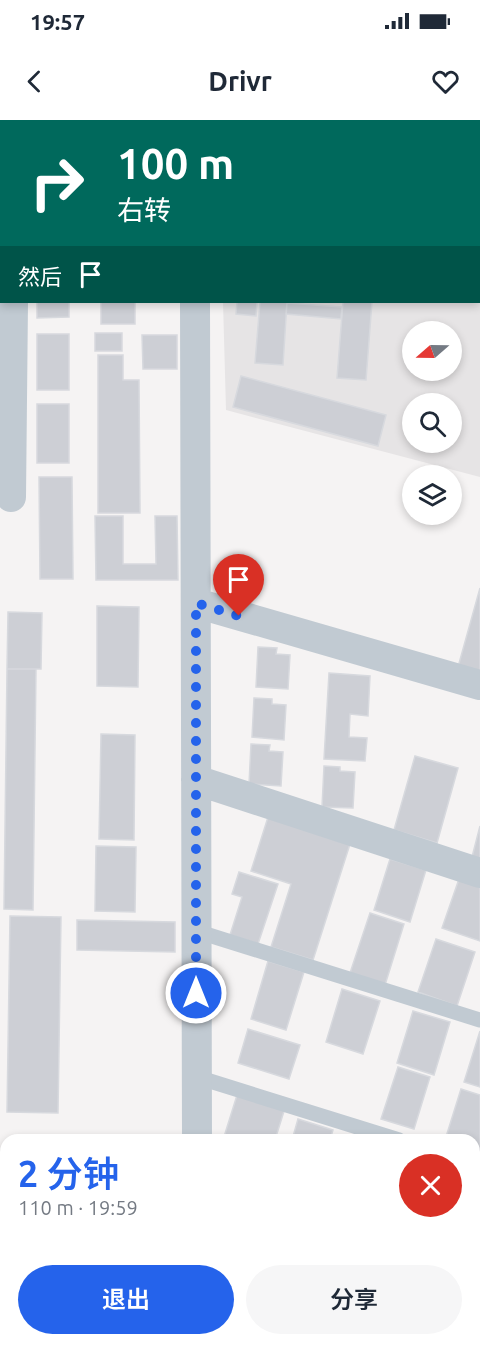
<!DOCTYPE html>
<html lang="zh">
<head>
<meta charset="utf-8">
<style>
  :root { --surface:#fff; --page:#f6f6f7; --text:#1f2937; --muted:#747a83; --accent:#2563eb }
  body { margin:0; font-family:Ubuntu,"Noto Sans SC",sans-serif; background:var(--page); color:var(--text); height:100vh; display:flex; flex-direction:column; font-size:22px; white-space:nowrap }
  * { box-sizing:border-box; margin:0 }
  p { font-size:20px; color:var(--muted) }
  .icon { flex:none; width:33px; height:33px; fill:none; stroke:currentColor; stroke-width:2; stroke-linecap:round; stroke-linejoin:round }
  .map { position:relative; flex:1; overflow:hidden }
  .side { position:absolute; left:0px; top:1014px; width:480px; height:212px; display:flex; flex-direction:column; background:var(--surface); border-radius:18px 18px 0 0; box-shadow:0 3px 9px #0003 }
  .side>* { flex:none }
  .top-card { position:absolute; left:0px; top:0px; width:480px; height:183px; box-shadow:0 3px 9px #0003; background:#00695c; color:#fff; overflow:hidden }
  .needle { width:39px; rotate:250deg }
  .controls { position:absolute; left:402px; top:201px; display:grid; gap:12px }
  .controls a { display:grid; place-items:center; width:60px; height:60px; border-radius:50%; background:var(--surface); box-shadow:0 3px 9px #0003; font-size:30px }
  .pin { position:absolute; display:grid; place-items:center; width:51px; height:51px; color:#fff; margin:-62px -26px; border-radius:50% 50% 50% 0; rotate:-45deg; box-shadow:0 0 6px #0007 }
  .pin .icon { rotate:45deg }
  .me { position:absolute; width:66px; margin:-33px; rotate:0deg; stroke-linejoin:round; filter:drop-shadow(0 0 4px #0008) }
  .turn { display:flex; align-items:center; gap:21px; height:126px; padding:0 18px; font-size:27px }
  .turn .icon { width:78px; height:78px; stroke-width:2.5 }
  .turn b { display:block; font-size:42px; line-height:51px }
  .then { display:flex; align-items:center; height:57px; padding:0 18px; background:#0003; gap:12px; font-size:22px }
  .round { display:grid; place-items:center; flex:none; width:63px; height:63px; border-radius:32px; background:var(--page) }
  .headline { display:flex; align-items:center; justify-content:space-between; height:102px; padding:0 18px }
  h1 { font-size:36px; font-weight:600; line-height:45px; color:var(--accent) }
  .cta { display:flex; gap:12px; margin-top:auto; padding:12px 18px }
  .cta a { flex:1; height:69px; border-radius:36px; background:var(--accent); color:#fff; font-size:24px; font-weight:600; line-height:69px; text-align:center }
  .cta a+a { background:var(--page); color:var(--text) }
  .status { display:flex; justify-content:space-between; align-items:center; height:42px; padding:0 30px; background:var(--surface); direction:ltr }
  .status svg { height:16px; fill:currentColor }
  header { display:flex; justify-content:space-between; align-items:center; height:78px; padding:0 18px; background:var(--surface); font-size:27px; font-weight:600 }
  .map>svg:first-child { display:block }
</style>
</head>
<body>
<div class="status"><b>19:57</b><svg viewBox="0 0 49 12"><path d="M0 12V9h3v3zM5 12V6h3v6zM10 12V3h3v9zM15 12V0h3v12zM26 1h20v11H26zM47 4h2v5h-2z"/></svg></div>
<header><svg class="icon" aria-label="back" viewBox="0 0 24 24"><path d="M15 5l-7 7 7 7"/></svg>Drivr<svg class="icon" aria-label="heart" viewBox="0 0 24 24"><path d="M12 20l-8-8c-3-5 5-10 8-4 3-6 11-1 8 4z"/></svg></header>
<div class="map">
<svg width="480" height="1225" viewBox="0 0 480 1225">
  <rect width="100%" height="100%" fill="#f5f3f3"/>
  <!-- education -->
  <path fill="#e6e4e5" fill-rule="evenodd" d="M219,0H480V357L226,290L223,182H478V2ZM412,212H452V250H412ZM412,284H452V322H412Z"/>
  <!-- building -->
  <path fill="#cdcfd5" stroke="#d7d9de" stroke-width="1.5" d="M0,16H2V97H0Z
    M0,116H2L0,197Z
    M37,182H69V197L37,198Z
    M101,182H135V204H101Z
    M237,182H257L256,196L236,194Z
    M260,182H287L283,245L255,243Z
    M343,182H372L366,260L337,258Z
    M287,183L342,187L341,199L286,194Z
    M95,213H122V231H95Z
    M37,214H69V270H37Z
    M142,215H177V249H143Z
    M98,235H123V260H139L140,393H98Z
    M241,256L386,295L378,326L233,287Z
    M37,284H69V343H37Z
    M39,357H72L73,459H40Z
    M95,396H123V444H156L155,396H177L178,460H96Z
    M480,468V553L458,547Z
    M97,486L139,487L138,567L97,566Z
    M8,492L42,493L41,549H7Z
    M258,527L277,528L276,534L290,535L288,569L256,567Z
    M7,549H36L33,790L4,789Z
    M329,553L370,556L368,596L350,594L349,617L367,618L365,641L324,639Z
    M254,578L272,579V584L286,585L284,620L252,617Z
    M101,614L135,615L134,720L99,719Z
    M251,624L270,625L269,631L283,632L281,666L249,664Z
    M415,636L458,648L437,723L394,710Z
    M324,646L340,647V651L355,652L353,688L322,687Z
    M269,694L351,721L313,840L271,827L291,764L251,751Z
    M480,706V739L472,737Z
    M96,726L136,727L135,792L95,791Z
    M390,739L426,750L410,802L374,790Z
    M239,752L278,764L258,824L230,815L242,777L232,774Z
    M459,759L480,766V821L442,808Z
    M370,793L404,804L385,865L350,853Z
    M10,796L61,797L58,993L7,992Z
    M77,800L175,802V832L77,830Z
    M436,819L475,832L457,886L418,872Z
    M268,841L304,852L286,910L251,899Z
    M342,869L380,881L363,934L326,922Z
    M413,891L450,902L434,955L397,943Z
    M248,909L300,925L289,959L238,943Z
    M480,911V967L464,962Z
    M398,947L430,957L414,1009L381,999Z
    M461,969L480,975V1035L474,1033V1020H445Z
    M238,972L285,988L275,1020H223Z
    M298,999L333,1010L330,1020H292Z
    M480,1199V1225H466L468,1220H474V1201Z"/>
  <g fill="none" stroke-linecap="round" stroke-linejoin="round">
    <!-- lane -->
    <path stroke="#c1cad2" stroke-width="15" d="M196,811L480,900
      M197,957L399,1020
      M474,1043L480,1045"/>
    <!-- street -->
    <path stroke="#c1cad2" stroke-width="30" d="M195,0V2
      M14,2V0
      M195,182L197,1020
      M11,377L13,182
      M196,483L480,565
      M196,660L480,753
      M474,1188L480,1190
      M197,1220V1225"/>
  </g>
  <g fill="none" stroke-linecap="round" stroke-linejoin="round">
    <!-- route -->
    <path stroke="#2563eb" stroke-width="10" stroke-dasharray="0 18" d="M196,873V483L239,496"/>
  </g>
</svg>
<div class="controls">
<a><svg class="needle" viewBox="-14 -14 28 28"><path d="M0-13l5 13h-10z" fill="#e53935"/><path d="M0 13l5-13h-10z" fill="#747a83"/></svg></a>
<a><svg class="icon" aria-label="search" viewBox="0 0 24 24"><circle cx="10" cy="10" r="6"/><path d="M15 15l6 6"/></svg></a>
<a><svg class="icon" aria-label="layers" viewBox="0 0 24 24"><path d="M12 4l9 5-9 5-9-5zM3 14l9 5 9-5"/></svg></a>
</div>
<div class="pin" style="left:239px;top:496px;background:#d93025"><svg class="icon" aria-label="arrive" viewBox="0 0 24 24"><path d="M6 21V4h12l-3 4 3 4H6"/></svg></div>
<svg class="me" style="left:196px;top:873px" viewBox="-20 -20 40 40"><circle r="17" fill="#2563eb" stroke="#fff" stroke-width="3"/><path d="M0-11L8 9 0 5-8 9z" fill="#fff"/></svg>
<div class="top-card">
<div class="turn"><svg class="icon" aria-label="right" viewBox="0 0 24 24"><path d="M7 20v-9h11M14 6l5 5-5 5"/></svg><div><b>100 m</b>右转</div></div>
<div class="then">然后<svg class="icon" aria-label="arrive" viewBox="0 0 24 24"><path d="M6 21V4h12l-3 4 3 4H6"/></svg></div>
</div>
<section class="side">
<div class="headline"><div><h1>2 分钟</h1><p>110 m · 19:59</p></div><a class="round" style="background:#d93025;color:#fff"><svg class="icon" aria-label="close" viewBox="0 0 24 24"><path d="M6 6l12 12M18 6L6 18"/></svg></a></div>
<div class="cta"><a>退出</a><a>分享</a></div>
</section>
</div>
</body>
</html>
